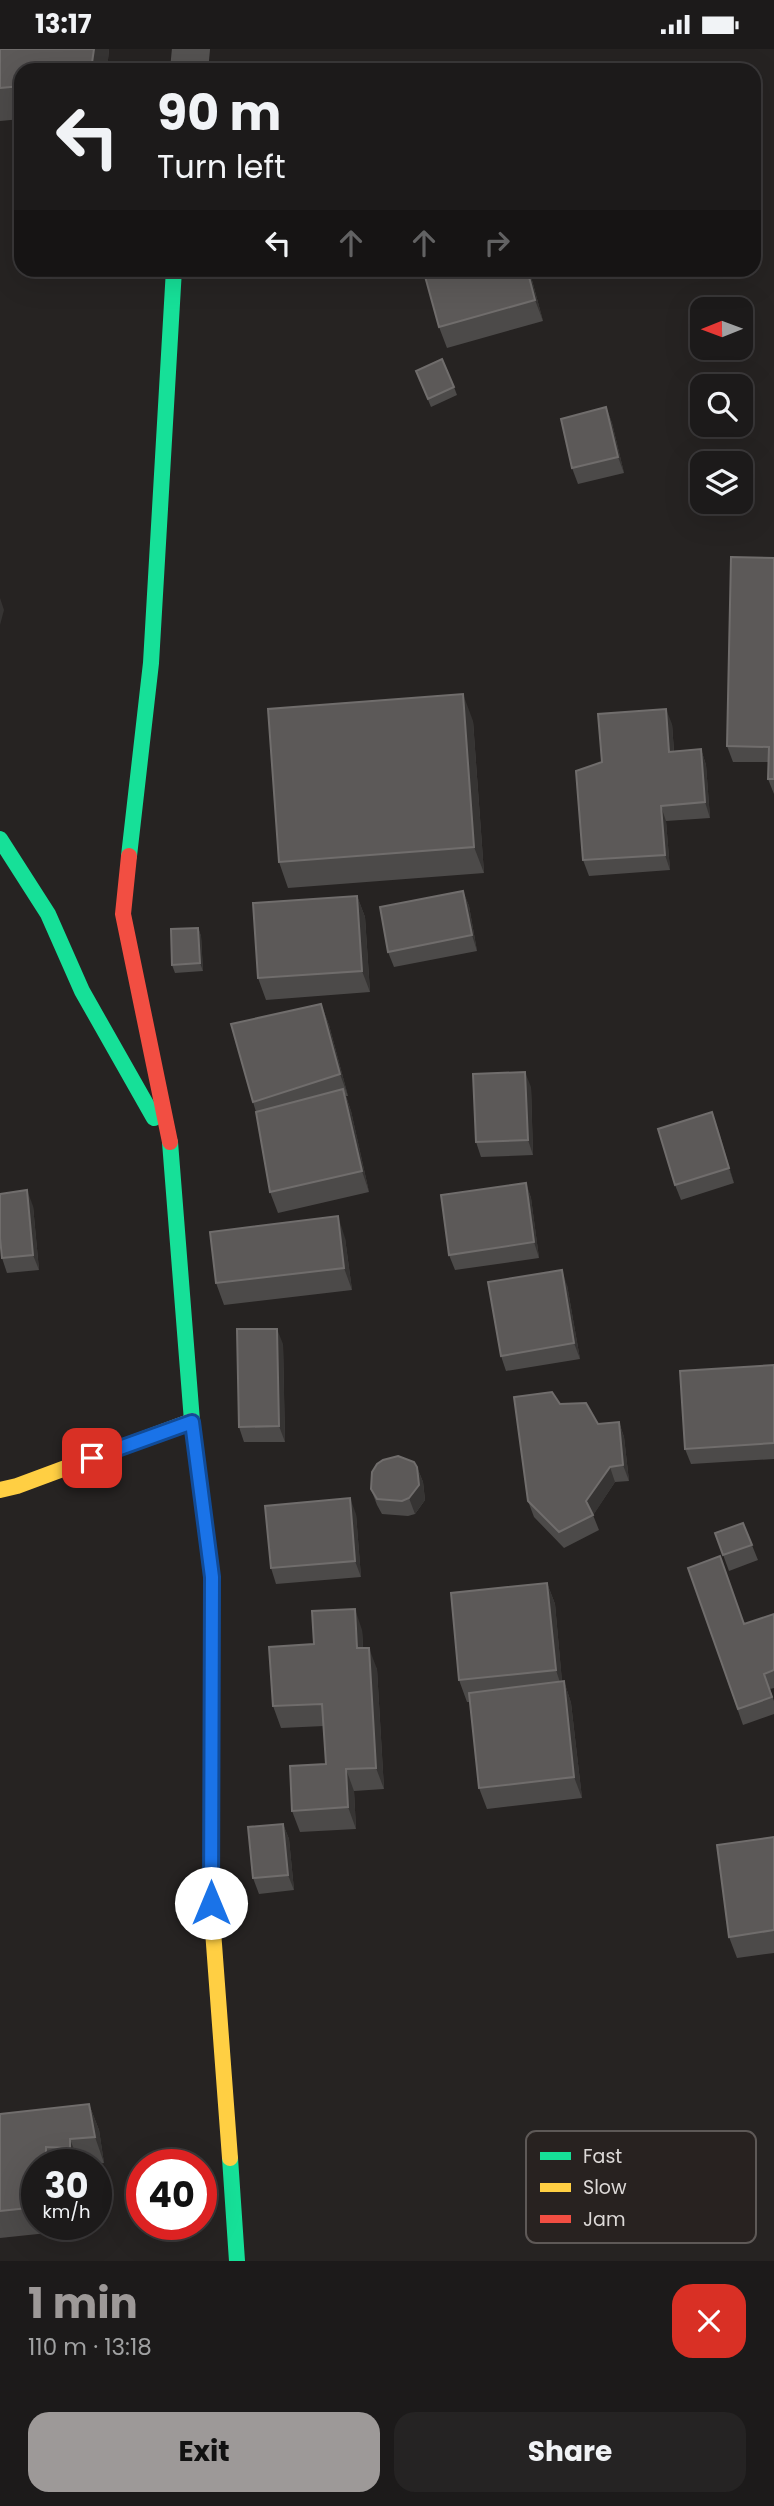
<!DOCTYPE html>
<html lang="en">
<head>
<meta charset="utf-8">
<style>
  :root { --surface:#1c1a1a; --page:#252323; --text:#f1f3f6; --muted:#a0a1a2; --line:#3a3839; --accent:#9d9998 }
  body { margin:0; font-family:Poppins,sans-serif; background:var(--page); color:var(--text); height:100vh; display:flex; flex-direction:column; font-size:26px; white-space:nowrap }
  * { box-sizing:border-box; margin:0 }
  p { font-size:23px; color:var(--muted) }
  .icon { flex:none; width:38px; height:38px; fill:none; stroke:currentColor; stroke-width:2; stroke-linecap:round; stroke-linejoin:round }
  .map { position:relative; height:2212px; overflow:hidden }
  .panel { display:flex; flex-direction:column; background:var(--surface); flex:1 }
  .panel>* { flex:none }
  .top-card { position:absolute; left:14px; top:14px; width:747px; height:214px; border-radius:21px; box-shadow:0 7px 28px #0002,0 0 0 2px var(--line); background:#1c1a1a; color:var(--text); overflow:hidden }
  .needle { width:46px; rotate:269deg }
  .controls { position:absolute; left:690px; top:248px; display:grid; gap:14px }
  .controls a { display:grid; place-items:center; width:63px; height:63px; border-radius:14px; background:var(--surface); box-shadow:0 7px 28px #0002,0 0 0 2px var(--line); font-size:35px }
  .speed { position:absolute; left:21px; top:2100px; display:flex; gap:14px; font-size:35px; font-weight:700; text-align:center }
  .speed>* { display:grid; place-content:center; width:91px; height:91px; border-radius:50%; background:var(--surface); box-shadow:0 7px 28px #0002,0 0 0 2px var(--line); line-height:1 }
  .speed small { font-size:18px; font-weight:400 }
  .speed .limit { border:10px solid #d22; background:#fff; color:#111 }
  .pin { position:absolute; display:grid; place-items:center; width:60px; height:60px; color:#fff; margin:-30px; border-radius:14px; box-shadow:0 4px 10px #0006 }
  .me { position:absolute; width:77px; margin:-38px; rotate:0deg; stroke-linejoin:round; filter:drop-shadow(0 0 5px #0008) }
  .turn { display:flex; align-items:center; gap:24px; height:147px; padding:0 28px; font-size:32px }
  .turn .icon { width:91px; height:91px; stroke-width:2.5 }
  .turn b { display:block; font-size:49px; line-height:60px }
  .lanes { display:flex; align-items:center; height:66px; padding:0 28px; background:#0003; justify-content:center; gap:35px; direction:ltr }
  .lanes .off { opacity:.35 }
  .round { display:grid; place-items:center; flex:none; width:74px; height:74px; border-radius:21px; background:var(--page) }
  .summary { display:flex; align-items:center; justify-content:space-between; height:119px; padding:0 28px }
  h1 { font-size:42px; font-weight:700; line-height:52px; color:var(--accent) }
  .cta { display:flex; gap:14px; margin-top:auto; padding:14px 28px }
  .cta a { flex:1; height:80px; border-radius:21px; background:var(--accent); color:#111; font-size:28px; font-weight:700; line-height:80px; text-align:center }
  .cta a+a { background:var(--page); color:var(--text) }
  .status { display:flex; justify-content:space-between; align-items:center; height:49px; padding:0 35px; background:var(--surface); direction:ltr }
  .status svg { height:19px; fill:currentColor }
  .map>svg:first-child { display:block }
</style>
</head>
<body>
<div class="status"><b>13:17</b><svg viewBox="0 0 49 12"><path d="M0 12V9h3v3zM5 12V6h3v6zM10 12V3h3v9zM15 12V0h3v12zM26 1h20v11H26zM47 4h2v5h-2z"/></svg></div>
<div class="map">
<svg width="774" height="2212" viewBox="0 0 774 2212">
  <rect width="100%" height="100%" fill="#262322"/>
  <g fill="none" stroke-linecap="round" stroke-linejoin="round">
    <!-- street -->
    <path stroke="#545251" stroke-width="38" d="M189,21L191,0"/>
    <!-- fast -->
    <path stroke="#16e098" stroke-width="16" d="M0,790L48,865L82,942L154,1069
      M129,807L151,614L174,220
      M170,1093L192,1372L212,1529L211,1711
      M230,2109L237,2212"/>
    <!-- slow -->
    <path stroke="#ffcf43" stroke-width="16" d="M0,1441L17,1437L192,1372
      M211,1711V1855L230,2109"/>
    <!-- jam -->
    <path stroke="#f24e42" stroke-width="16" d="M129,807L123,865L170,1093"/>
  </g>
  <!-- wall -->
  <path fill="#4c4a49" d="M0,0H109L107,21H21V70L0,72Z
    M529,220L543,272L447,299L439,278Z
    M416,322L454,338L457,346L431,358Z
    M606,358L612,374L624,424L578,435L572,419Z
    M774,509V745L768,730V713H733L727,697Z
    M473,672L484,824L288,839L279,813Z
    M672,675L674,702L701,700L706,716L710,769L666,772L670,821L589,827L583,811L602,713Z
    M463,842L469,857L477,902L394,918L388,903Z
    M357,847L365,868L370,943L266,951L258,929Z
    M198,879L201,887L203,922L175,924L172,916Z
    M321,955L329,976L348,1047H346L351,1062L369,1143L278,1164L270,1143L256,1063L253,1053Z
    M531,1038L533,1106L481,1108L476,1093Z
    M712,1063L734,1134L681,1151L675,1136Z
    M526,1134L531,1149L539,1209L455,1221L449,1206Z
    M33,1157L39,1221L7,1224L2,1209Z
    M345,1189L352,1241L224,1256L216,1234Z
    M567,1236L580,1310L506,1322L501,1307Z
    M283,1295L285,1393H244L239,1378Z
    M774,1316V1410L691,1415L685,1400Z
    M560,1355L598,1375L619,1373L624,1388L629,1432L615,1433L593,1466L599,1481L564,1499L534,1468L528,1452Z
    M417,1418L423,1433L425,1451L415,1465L408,1467L382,1465L377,1456L371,1440Z
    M356,1465L361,1528L276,1535L271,1519Z
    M743,1474L758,1511L729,1522L715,1484Z
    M688,1519L744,1575L774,1565V1639L770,1640L774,1652V1665L743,1676Z
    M547,1534L555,1555L562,1633L564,1632L571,1654L582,1749L487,1760L479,1739L470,1653H467L459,1631Z
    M362,1581L363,1599L377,1620L384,1740L354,1742L356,1780L300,1783L292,1762L326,1715L324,1677L281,1679L273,1657L314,1595Z
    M283,1775L289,1790L294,1841L259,1845L253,1829Z
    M774,1788V1904L737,1909L729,1888Z
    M89,2055L99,2081L104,2114L84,2116H37V2175H57V2183L0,2189V2065Z"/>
  <!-- shaded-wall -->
  <path fill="#363433" d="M94,0H109L107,21H91Z
    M527,220H529L543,272L535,251Z
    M606,358L612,374L624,424L618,408Z
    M0,549L4,561L0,576Z
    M463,645L473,672L484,824L474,798Z
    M666,660L672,675L675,718L669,703Z
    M701,700L706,716L710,769L705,753Z
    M661,757L666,772L670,821L665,806Z
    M463,842L469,857L477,902L472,886Z
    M357,847L365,868L370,943L362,922Z
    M198,879L201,887L203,922L200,914Z
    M321,955L329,976L348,1047L340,1025Z
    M525,1023L531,1038L533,1106L528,1091Z
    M343,1040L351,1062L369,1143L362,1122Z
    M712,1063L718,1079L734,1134L729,1119Z
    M526,1134L531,1149L539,1209L534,1193Z
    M27,1141L33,1157L39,1221L33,1206Z
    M338,1167L345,1189L352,1241L344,1219Z
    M562,1221L567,1236L580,1310L574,1294Z
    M277,1280L283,1295L285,1393L279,1377Z
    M619,1373L624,1388L629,1432L623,1416Z
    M417,1418L423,1433L425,1451L415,1465L409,1449Z
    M610,1418L615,1433L592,1468L586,1452Z
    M350,1449L356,1465L361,1528L355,1512Z
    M547,1534L555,1555L563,1643L556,1621Z
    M355,1560L362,1581L364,1621L357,1599Z
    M369,1599L377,1620L384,1740L376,1719Z
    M564,1632L571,1654L582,1749L574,1728Z
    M346,1720L354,1742L356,1780L348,1758Z
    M283,1775L289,1790L294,1841L288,1826Z
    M89,2055L99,2081L104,2114L95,2088Z
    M70,2090L80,2116H76L70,2099Z
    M46,2098L52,2116H46Z"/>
  <!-- building -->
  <path fill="#5c5958" stroke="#706d6c" stroke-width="2" d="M0,0H94L91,21H21V37L0,39Z
    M423,220H527L535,251L439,278Z
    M442,310L454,338L428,350L416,322Z
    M606,358L618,408L572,419L561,370Z
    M731,508L774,509V730H768L769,698L727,697Z
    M463,645L474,798L279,813L268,660Z
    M666,660L669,703L701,700L705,753L661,757L665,806L583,811L576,722L602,713L598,665Z
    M463,842L472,886L388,903L380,858Z
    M357,847L362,922L258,929L253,854Z
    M198,879L200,914L172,916L171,880Z
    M321,955L340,1025L253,1053L231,975Z
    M525,1023L528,1091L476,1093L473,1025Z
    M343,1040L362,1122L270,1143L256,1063Z
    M712,1063L729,1119L675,1136L658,1080Z
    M526,1134L534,1193L449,1206L441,1146Z
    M27,1141L33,1206L2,1209L0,1189V1145Z
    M338,1167L344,1219L216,1234L210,1183Z
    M562,1221L574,1294L501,1307L488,1233Z
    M237,1280H277L279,1377L239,1378Z
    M774,1316V1394L685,1400L680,1322Z
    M552,1343L560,1355L586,1354L598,1375L619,1373L623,1416L610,1418L586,1452L593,1466L559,1483L528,1452L514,1348Z
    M398,1407L414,1413L417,1418L419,1436L409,1449L402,1452L377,1450L371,1440L372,1423L377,1415L383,1411Z
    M350,1449L355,1512L271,1519L265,1457Z
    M743,1474L752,1496L723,1506L715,1484Z
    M720,1507L744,1575L774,1565V1621L764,1625L772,1648L738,1660L688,1519Z
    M547,1534L556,1621L459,1631L451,1544Z
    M355,1560L357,1599H369L376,1719L346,1720L348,1758L292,1762L290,1717L326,1715L322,1655L273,1657L269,1598L314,1595L312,1562Z
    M564,1632L574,1728L479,1739L469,1644Z
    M283,1775L288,1826L253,1829L248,1778Z
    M774,1788V1881L729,1888L717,1796Z
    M89,2055L95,2088L70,2090V2099L46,2098V2116H37V2158L0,2162V2065Z"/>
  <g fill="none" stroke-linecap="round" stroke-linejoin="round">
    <!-- route casing -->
    <g stroke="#114b97" stroke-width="18">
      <path id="route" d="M92,1409L192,1373L212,1528L211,1854"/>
    </g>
    <!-- route -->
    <use href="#route" stroke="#1a73e8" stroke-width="12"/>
  </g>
  <!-- legend -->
  <rect x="526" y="2082" width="230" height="112" rx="10" fill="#282220" stroke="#5e5957" stroke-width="2"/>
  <rect x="540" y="2103" width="31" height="8" fill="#16e098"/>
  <rect x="540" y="2134" width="31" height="9" fill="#ffcf43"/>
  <rect x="540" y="2166" width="31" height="8" fill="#f24e42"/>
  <g font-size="19" fill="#ddd9d7">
    <text x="583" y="2114">Fast</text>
    <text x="583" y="2145">Slow</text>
    <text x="583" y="2177">Jam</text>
  </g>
</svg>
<div class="controls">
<a><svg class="needle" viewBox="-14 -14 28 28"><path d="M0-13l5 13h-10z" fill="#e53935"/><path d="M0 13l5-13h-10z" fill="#a0a1a2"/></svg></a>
<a><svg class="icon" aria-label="search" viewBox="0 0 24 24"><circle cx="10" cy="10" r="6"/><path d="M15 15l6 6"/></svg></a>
<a><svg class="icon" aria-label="layers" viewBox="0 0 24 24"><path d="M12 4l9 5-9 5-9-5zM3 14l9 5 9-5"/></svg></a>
</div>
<div class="speed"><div>30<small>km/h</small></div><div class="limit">40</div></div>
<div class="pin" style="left:92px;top:1409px;background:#d93025"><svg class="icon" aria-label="arrive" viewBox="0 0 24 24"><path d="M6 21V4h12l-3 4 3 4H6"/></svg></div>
<svg class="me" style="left:211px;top:1854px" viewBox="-20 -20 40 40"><circle r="19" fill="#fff"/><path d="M0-13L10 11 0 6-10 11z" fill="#1a73e8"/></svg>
<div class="top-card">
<div class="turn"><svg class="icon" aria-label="left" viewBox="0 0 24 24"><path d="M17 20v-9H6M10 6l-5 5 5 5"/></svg><div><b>90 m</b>Turn left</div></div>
<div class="lanes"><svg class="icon" aria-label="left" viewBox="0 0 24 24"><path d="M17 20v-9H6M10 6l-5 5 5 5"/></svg><svg class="icon off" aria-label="ahead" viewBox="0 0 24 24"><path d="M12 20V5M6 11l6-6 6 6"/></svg><svg class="icon off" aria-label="ahead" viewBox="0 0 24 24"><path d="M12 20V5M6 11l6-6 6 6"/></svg><svg class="icon off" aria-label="right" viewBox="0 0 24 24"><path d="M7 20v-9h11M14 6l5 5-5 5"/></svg></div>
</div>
</div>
<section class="panel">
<div class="summary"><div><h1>1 min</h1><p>110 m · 13:18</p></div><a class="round" style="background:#d93025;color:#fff"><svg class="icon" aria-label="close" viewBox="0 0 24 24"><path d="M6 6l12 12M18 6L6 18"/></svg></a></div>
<div class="cta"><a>Exit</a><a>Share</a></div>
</section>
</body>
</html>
